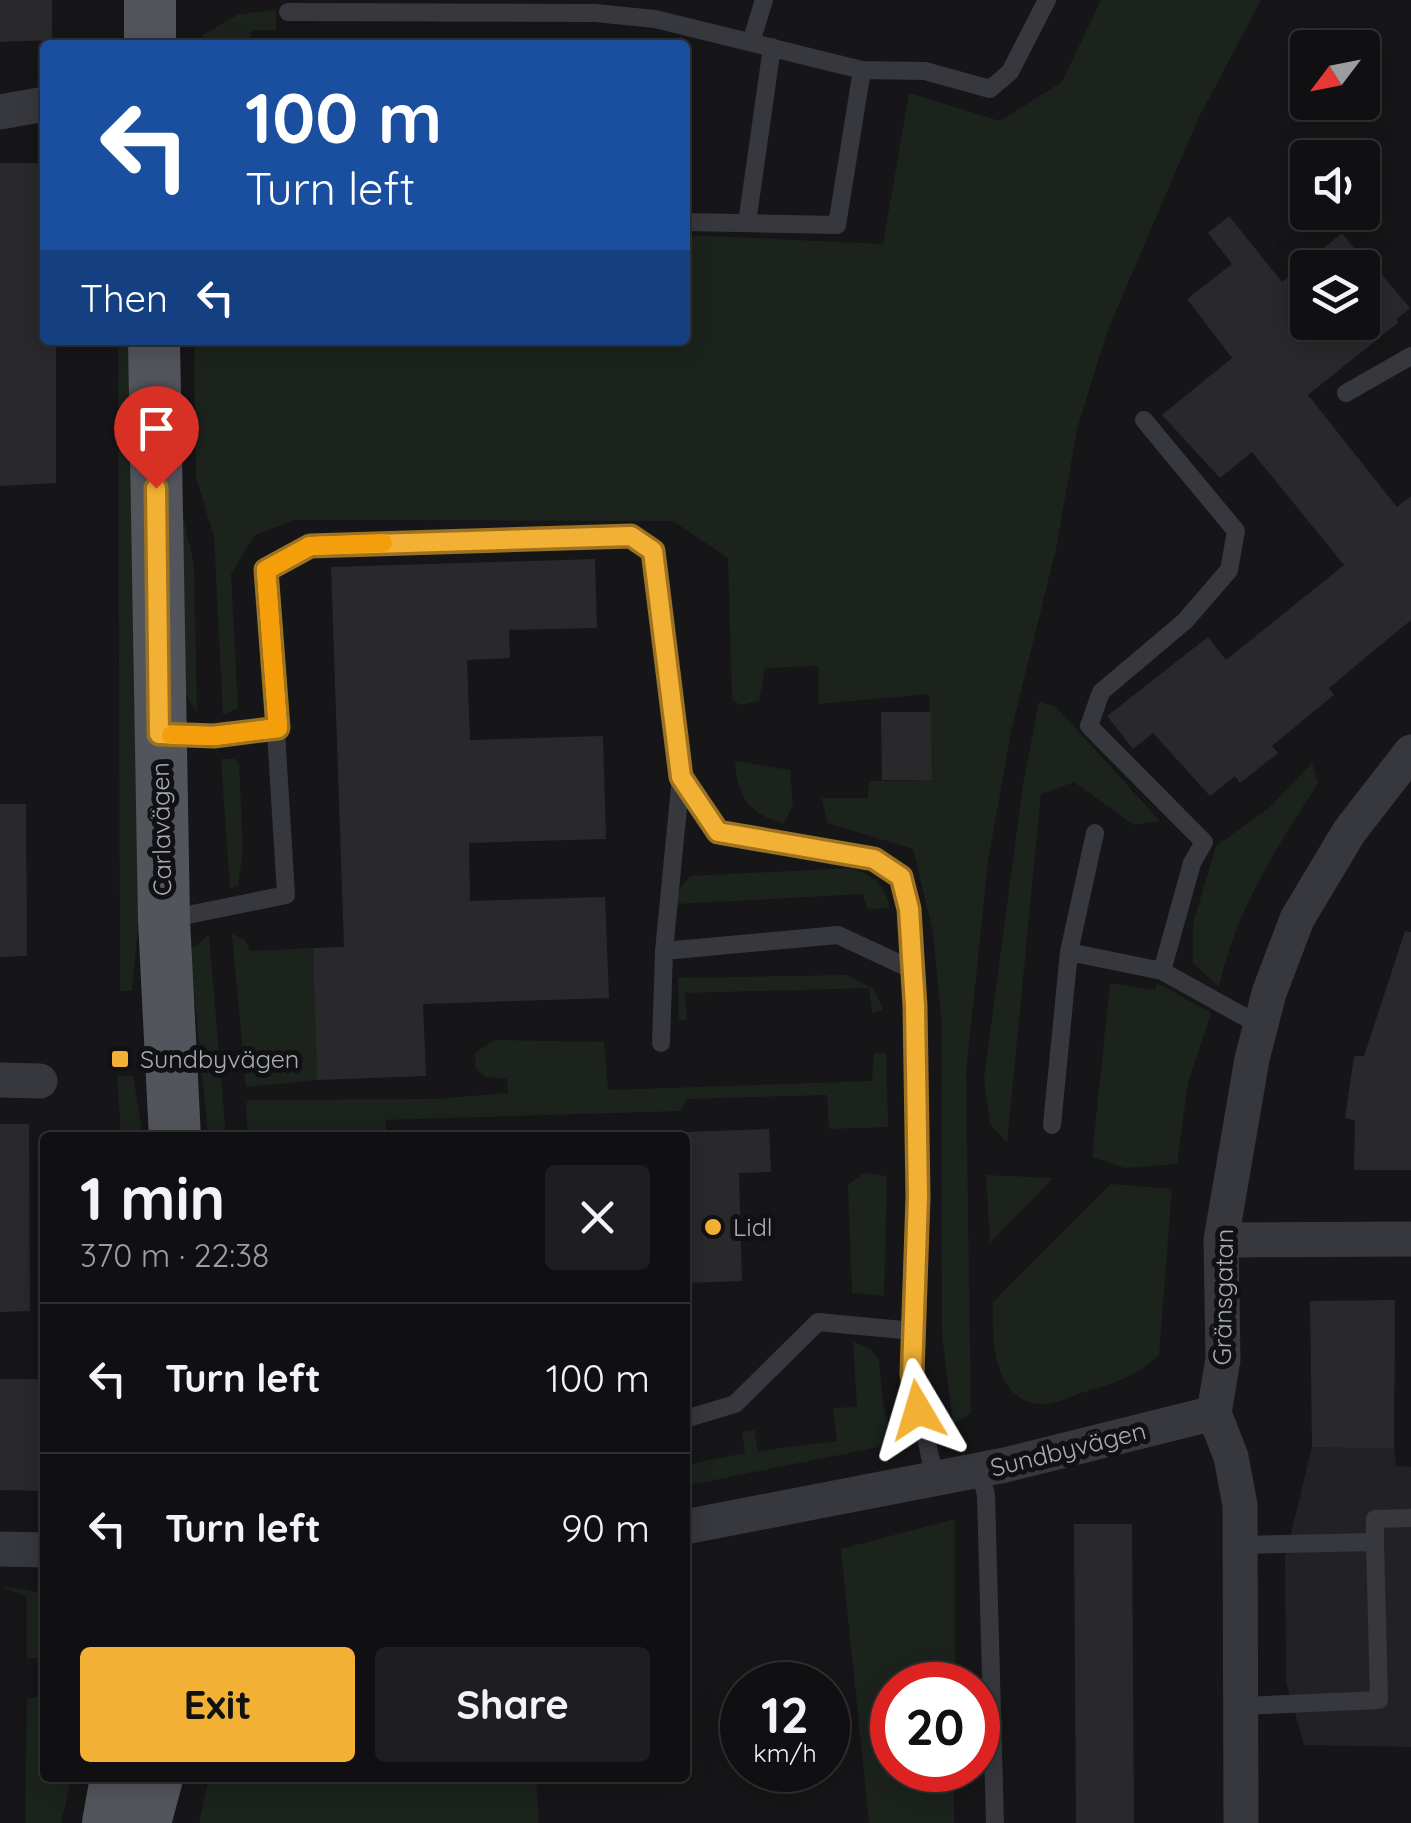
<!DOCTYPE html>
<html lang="en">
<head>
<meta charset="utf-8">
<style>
  :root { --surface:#101012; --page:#1e1e20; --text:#f1f3f6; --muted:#9c9d9f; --line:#303032; --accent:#f2b134 }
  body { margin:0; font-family:Quicksand,sans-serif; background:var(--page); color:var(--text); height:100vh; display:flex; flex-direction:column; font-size:38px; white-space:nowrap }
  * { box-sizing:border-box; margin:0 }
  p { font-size:32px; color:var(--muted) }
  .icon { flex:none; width:55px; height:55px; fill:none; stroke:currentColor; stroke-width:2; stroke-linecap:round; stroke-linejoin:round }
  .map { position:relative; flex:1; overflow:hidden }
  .side { position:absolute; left:40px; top:1132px; width:650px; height:650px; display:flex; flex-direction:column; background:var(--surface); border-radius:10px; box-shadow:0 5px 25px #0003,0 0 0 2px var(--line) }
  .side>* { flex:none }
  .banner { position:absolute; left:40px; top:40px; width:650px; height:305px; border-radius:10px; box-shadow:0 5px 25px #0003,0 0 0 2px var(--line); background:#1a4fa0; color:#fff; overflow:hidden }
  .needle { width:65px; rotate:238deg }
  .buttons { position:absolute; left:1290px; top:30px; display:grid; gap:20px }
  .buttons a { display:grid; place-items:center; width:90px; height:90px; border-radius:10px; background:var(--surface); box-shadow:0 5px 25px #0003,0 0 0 2px var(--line); font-size:50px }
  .speed { position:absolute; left:720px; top:1662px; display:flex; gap:20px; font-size:50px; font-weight:700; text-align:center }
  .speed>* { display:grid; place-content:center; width:130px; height:130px; border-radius:50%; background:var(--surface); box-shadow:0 5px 25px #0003,0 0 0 2px var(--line); line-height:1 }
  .speed small { font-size:25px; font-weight:400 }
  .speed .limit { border:15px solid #d22; background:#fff; color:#111 }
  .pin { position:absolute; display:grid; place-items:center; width:85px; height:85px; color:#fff; margin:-102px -42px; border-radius:50% 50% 50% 0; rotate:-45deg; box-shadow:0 0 10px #0007 }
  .pin .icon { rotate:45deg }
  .me { position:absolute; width:110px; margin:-55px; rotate:353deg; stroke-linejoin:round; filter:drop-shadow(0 0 8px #0008) }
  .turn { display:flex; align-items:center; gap:35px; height:210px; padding:0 40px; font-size:45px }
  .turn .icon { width:130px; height:130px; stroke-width:2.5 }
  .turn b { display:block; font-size:70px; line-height:85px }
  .then { display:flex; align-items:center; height:95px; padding:0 40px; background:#0003; gap:20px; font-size:38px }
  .round { display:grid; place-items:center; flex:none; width:105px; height:105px; border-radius:10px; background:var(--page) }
  .summary { display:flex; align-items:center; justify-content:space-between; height:170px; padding:0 40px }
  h1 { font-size:60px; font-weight:700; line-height:75px }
  .button { display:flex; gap:20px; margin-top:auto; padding:20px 40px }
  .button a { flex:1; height:115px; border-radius:10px; background:var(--accent); color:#111; font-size:40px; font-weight:700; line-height:115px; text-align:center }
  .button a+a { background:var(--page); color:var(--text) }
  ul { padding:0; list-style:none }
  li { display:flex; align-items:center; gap:30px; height:150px; padding:0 40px; border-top:2px solid var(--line) }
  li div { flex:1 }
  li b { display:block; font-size:38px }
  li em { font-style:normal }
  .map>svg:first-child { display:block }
</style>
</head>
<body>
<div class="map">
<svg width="1411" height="1823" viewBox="0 0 1411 1823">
  <rect width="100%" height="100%" fill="#161618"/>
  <!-- built -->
  <path fill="#222225" d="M1312,1447L1394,1449L1396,1466L1411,1467V1747L1304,1745L1286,1682L1285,1558Z"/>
  <!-- green -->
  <path fill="#1c231d" d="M1101,0H1261L1198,119L1107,332L1077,429L1057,544L1011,732L988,861L966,1074L971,1413L953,1424L942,1335L941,1016L933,932L913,849L827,823L822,798H868L869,781L932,780L929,694L819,704L818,666L765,668L759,701L741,705L732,700L728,558L673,521L294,520L255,535L231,574L238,708L223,715L214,537L196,477L194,340H685V235L883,244L909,93L1000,121L1062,82Z
    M276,9V30H251L250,45H201L203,35L237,15Z
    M118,340H134L138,928L132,991H120Z
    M178,495L194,565L197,713L179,683Z
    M1039,702L1056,707L1160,821L1134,825L1074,782L1041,794L1007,1143L990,1124L984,1079L1023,784Z
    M221,759H235L239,764L243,851L238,886L230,889Z
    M735,761L790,770L793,805L784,823C749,815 737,796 735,761Z
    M1312,763L1318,783C1277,847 1235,911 1219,987L1193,963V924L1216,846L1269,808Z
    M851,868C872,875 887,885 889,908L867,909L863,894L676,904L680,888L690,876Z
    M232,934L245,940L250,951L313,948L317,1080L246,1087Z
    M209,935L226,1137H208L190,950Z
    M847,975L874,989L883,1010L872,1013L869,988L685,993L687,1020H679L678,978Z
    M1110,983L1155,990L1157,983L1211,1013L1188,1082L1177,1164L1125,1168L1092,1157Z
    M494,1040L604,1042L608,1090L872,1081L874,1053H886L888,1127L829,1129L827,1095L687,1099L680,1111L385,1120L386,1131L248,1137L246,1103L250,1100L435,1099L508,1093L507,1079L486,1077L476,1069L475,1053Z
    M117,1076H133L143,1137H121Z
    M864,1173L887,1176L884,1296L852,1293L848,1185Z
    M986,1175L1053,1178L990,1243Z
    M1111,1184L1172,1189L1159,1355C1135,1377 1115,1383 1084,1392C1071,1396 1052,1406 1039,1404C992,1399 992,1337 993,1302Z
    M853,1342L870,1348L879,1360L883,1403L894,1444L685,1486V1465L745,1453L742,1432L754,1430L758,1451L837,1441L833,1408L857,1407Z
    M955,1519V1685H892V1770H954V1823H869L841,1549Z
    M0,1586L45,1593V1684V1658H27V1597Z
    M45,1697V1778H71L70,1784L61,1823H25L27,1698Z
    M209,1778H536L539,1823H199Z"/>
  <!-- building -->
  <path fill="#29292c" d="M0,0H52V40L0,42Z
    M0,163H45V340H56V483L0,486Z
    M1229,216L1282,282L1342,233L1370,268H1308V322H1362V282L1378,270L1410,308L1396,320L1399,322L1308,395L1397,507L1411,496V620L1329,688L1334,695L1272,746L1278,753L1240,783L1235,776L1210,796L1153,733L1133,749L1107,716L1208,637L1226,660L1344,565L1252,452L1220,478L1162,415L1232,358L1187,299L1232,264L1208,233Z
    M595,559L597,628L509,630L510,658L467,660L470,740L603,736L606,839L469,843L470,901L605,897L609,998L423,1004L426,1076L317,1080L313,948L344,947L331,567Z
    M881,712H931L932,780H882Z
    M0,804H26L27,956L0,957Z
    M1405,931L1411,932V1170H1354L1355,1121L1345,1118L1354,1056H1364Z
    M0,1124H29L30,1311L0,1312Z
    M769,1129L771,1172L739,1173L742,1281L685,1283V1132Z
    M1395,1300L1394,1449L1312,1447L1310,1301Z
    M0,1379H45V1491L0,1490Z
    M1074,1524H1132L1134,1823H1076Z"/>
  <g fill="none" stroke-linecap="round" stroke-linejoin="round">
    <!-- lane -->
    <path stroke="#37383d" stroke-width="18" d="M288,12L595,13L655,19L862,70L837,225L685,222
      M751,42L764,0
      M862,70L925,71L990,89L1010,72L1047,0
      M747,223L772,47
      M1346,393L1411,356
      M1144,420L1236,531L1229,570L1185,621L1101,692L1089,726L1204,842L1192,863L1162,971
      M164,735L214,736L278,728
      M168,919L286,895L266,570L310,546L631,536L653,551L681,777L718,832L874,859L901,877L909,909L915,1031L918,1197L912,1374L935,1479
      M664,951L838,935L913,970
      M1069,952L1162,971L1261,1026
      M661,1043L664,951L681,777
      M1052,1125L1069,952L1095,833
      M685,1419L735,1404L818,1322L913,1331
      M980,1470L986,1495L995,1823
      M1375,1542V1519L1411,1518
      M1241,1545L1375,1542L1379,1700L1242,1706"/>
    <!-- street -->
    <path stroke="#37383d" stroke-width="35" d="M0,112L45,104
      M0,1080L40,1081
      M1221,1240L1411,1239
      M685,1527L1005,1465L1214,1413
      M0,1549L45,1550
      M1241,1823L1240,1505L1231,1457L1214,1413L1223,1359L1221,1240L1252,1059L1269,993L1297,919L1349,832L1411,752"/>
    <!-- primary -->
    <path stroke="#53555c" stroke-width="52" d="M150,0V45
      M154,340L164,920L175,1138
      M108,1823L116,1778
      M145,1823L157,1778"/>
  </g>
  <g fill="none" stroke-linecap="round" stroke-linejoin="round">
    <!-- route casing -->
    <g stroke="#9d7322" stroke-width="25">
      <path id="route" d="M156,488L159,734L214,736L278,728L266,570L310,546L631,536L653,551L681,777L718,832L874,859L901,877L909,909L915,1006L918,1197L912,1374L918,1410"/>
    </g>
    <!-- route -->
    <use href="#route" stroke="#f2b134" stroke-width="18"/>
    <!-- slow -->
    <path stroke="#f59e0b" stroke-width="18" d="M171,735L214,736L278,728L266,570L310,546L383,543"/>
  </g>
  <!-- markers -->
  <g fill="#f2b134" stroke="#111113" stroke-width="4">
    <rect x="110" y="1049" width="20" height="20" rx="5"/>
    <circle cx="713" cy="1227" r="10"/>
  </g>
  <g text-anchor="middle" stroke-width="10" stroke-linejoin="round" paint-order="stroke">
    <!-- street labels -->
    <g font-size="25" fill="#a8adb8" stroke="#111113">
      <text transform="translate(161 829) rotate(-91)" y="9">Carlavägen</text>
      <text transform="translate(1223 1297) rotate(-89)" y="9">Gränsgatan</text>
      <text transform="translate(1068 1449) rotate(-14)" y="9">Sundbyvägen</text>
    </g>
    <!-- poi labels -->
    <g font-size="25" fill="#a8adb8" stroke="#111113" text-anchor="start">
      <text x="140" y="1068">Sundbyvägen</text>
      <text x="733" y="1236">Lidl</text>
    </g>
  </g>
</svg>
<div class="buttons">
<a><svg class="needle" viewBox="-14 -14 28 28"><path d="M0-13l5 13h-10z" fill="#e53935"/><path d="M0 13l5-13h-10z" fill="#9c9d9f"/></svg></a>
<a><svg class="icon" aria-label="sound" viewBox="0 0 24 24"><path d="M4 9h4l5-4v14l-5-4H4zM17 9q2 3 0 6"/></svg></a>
<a><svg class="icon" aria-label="layers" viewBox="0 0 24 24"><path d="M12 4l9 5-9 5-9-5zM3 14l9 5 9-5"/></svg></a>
</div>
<div class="speed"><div>12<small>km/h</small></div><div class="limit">20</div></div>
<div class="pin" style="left:156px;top:488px;background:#d93025"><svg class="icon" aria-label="arrive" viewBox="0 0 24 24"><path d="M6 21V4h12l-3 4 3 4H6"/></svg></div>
<svg class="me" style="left:918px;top:1410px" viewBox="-20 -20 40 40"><path d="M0-17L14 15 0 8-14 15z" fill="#f2b134" stroke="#fff" stroke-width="4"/></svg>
<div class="banner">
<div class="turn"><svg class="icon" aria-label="left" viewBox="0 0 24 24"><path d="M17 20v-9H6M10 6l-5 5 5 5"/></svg><div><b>100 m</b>Turn left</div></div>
<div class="then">Then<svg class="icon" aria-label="left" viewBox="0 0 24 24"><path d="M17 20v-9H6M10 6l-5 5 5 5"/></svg></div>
</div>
<section class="side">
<div class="summary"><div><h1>1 min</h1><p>370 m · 22:38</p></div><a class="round"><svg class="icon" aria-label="close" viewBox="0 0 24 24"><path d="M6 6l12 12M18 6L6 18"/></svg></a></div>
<ul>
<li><svg class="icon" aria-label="left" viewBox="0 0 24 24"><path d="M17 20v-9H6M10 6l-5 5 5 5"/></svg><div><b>Turn left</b></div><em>100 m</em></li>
<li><svg class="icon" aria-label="left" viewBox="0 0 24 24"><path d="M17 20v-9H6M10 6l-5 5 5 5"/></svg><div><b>Turn left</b></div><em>90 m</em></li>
</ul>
<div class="button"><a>Exit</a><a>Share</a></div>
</section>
</div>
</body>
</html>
